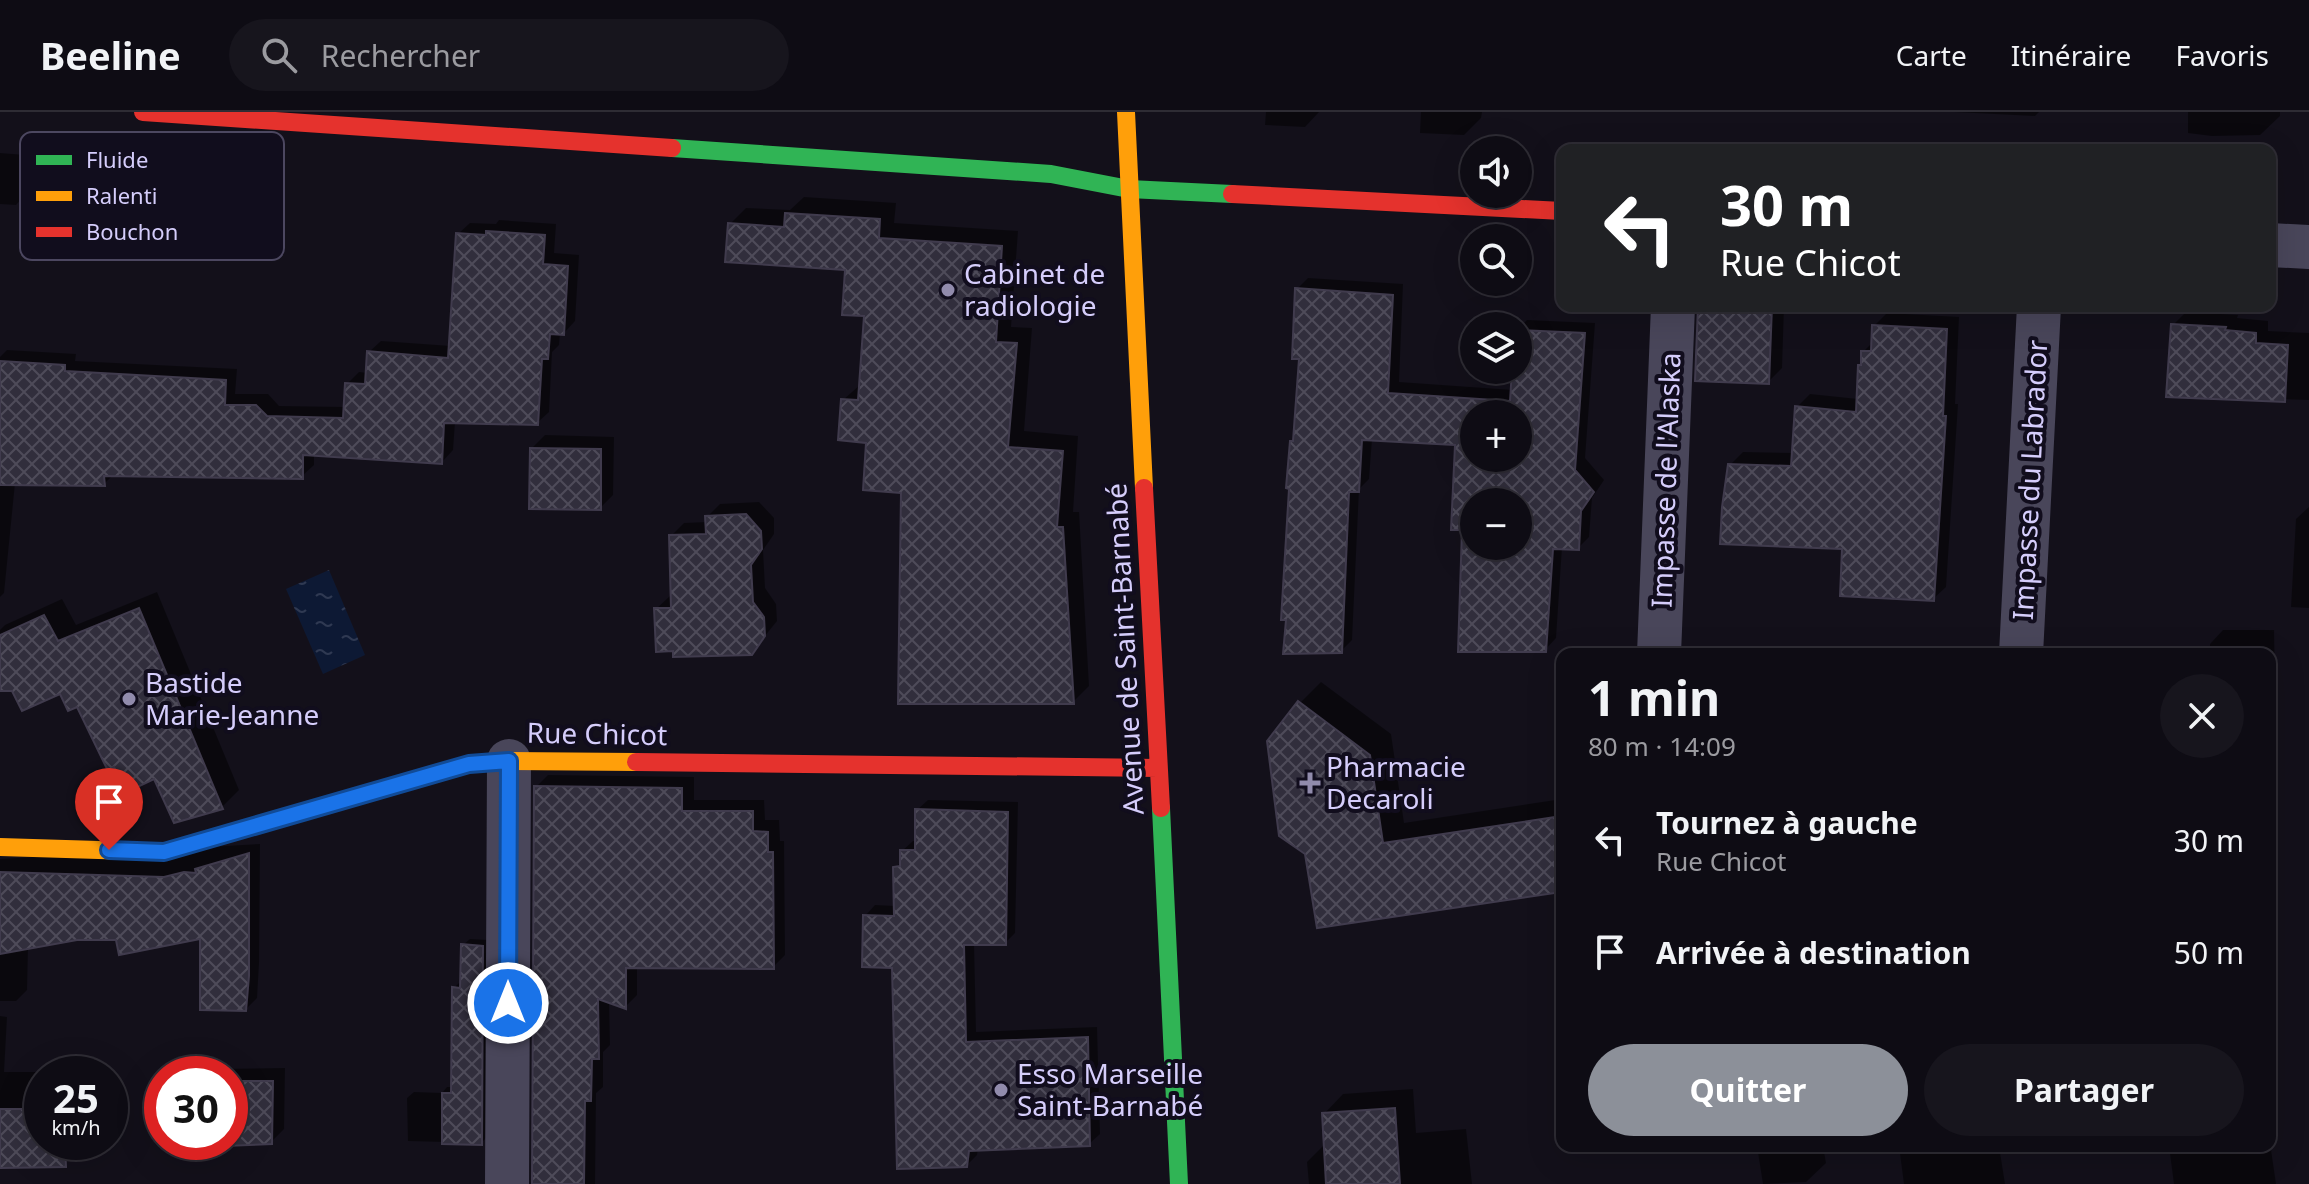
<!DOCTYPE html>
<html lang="fr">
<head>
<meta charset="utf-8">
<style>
  :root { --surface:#0e0c14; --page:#17151d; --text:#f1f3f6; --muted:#9b9ba0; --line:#2e2c34; --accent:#8c9099 }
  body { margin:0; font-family:"Noto Sans",sans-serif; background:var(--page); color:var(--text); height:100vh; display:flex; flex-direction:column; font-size:30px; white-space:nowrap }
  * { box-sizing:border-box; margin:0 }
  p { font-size:26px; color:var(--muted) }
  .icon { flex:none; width:44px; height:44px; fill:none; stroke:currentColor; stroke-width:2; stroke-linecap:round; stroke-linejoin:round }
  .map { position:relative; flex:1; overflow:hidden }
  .panel { position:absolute; left:1556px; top:536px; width:720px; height:504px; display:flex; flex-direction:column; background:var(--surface); border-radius:16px; box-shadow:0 8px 32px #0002,0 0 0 2px var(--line) }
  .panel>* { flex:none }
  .hud { position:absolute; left:1556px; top:32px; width:720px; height:168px; border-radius:16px; box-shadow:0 8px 32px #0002,0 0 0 2px var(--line); background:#202124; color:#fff; overflow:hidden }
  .controls { position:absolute; left:1460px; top:24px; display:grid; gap:16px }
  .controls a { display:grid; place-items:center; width:72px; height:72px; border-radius:50%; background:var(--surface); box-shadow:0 8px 32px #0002,0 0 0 2px var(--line); font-size:40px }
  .speed { position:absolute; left:24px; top:944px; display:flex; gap:16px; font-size:40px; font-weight:700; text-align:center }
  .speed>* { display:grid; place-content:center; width:104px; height:104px; border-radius:50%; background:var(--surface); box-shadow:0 8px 32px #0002,0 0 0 2px var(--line); line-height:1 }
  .speed small { font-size:20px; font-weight:400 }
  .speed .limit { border:12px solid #d22; background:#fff; color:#111 }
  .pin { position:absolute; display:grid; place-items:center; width:68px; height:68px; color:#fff; margin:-82px -34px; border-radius:50% 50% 50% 0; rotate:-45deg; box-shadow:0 0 8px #0007 }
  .pin .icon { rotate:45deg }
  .me { position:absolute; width:88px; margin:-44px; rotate:0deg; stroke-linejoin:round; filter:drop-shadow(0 0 6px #0008) }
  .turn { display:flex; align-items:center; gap:28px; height:168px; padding:0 32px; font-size:36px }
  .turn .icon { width:104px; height:104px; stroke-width:2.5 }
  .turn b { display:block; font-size:56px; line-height:68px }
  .round { display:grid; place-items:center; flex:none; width:84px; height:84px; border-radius:42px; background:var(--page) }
  .summary { display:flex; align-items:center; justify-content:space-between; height:136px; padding:0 32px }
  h1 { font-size:48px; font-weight:700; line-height:60px }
  .primary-button { display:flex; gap:16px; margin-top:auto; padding:16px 32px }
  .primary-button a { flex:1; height:92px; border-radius:48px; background:var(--accent); color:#fff; font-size:32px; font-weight:700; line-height:92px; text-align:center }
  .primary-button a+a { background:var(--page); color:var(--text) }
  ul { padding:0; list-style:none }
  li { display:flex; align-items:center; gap:24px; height:112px; padding:0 32px }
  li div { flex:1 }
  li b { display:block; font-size:30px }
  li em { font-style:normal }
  header { display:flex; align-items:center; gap:48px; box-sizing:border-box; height:112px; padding:0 40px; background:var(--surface); border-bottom:2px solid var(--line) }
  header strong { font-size:38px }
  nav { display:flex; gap:44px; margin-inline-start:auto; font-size:28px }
  .search { width:560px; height:72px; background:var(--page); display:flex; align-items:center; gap:20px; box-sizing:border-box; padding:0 28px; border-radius:44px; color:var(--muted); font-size:30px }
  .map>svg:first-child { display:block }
</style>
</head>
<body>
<header>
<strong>Beeline</strong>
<div class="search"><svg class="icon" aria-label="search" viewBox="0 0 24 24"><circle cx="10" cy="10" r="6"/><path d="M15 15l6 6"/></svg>Rechercher</div>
<nav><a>Carte</a><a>Itinéraire</a><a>Favoris</a></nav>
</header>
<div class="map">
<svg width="2309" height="1072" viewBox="0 0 2309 1072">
  <defs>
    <pattern id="water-ripples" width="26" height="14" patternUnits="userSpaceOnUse" patternTransform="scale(2)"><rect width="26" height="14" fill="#0d1934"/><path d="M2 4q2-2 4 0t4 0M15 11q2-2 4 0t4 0" fill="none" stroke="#2f3952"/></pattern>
    <pattern id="building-cross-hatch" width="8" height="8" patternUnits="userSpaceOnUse" patternTransform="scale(2)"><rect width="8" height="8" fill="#312e3c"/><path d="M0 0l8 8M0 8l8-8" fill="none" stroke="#4e4b59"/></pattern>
  </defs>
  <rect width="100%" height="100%" fill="#13101a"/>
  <!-- water -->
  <path fill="url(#water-ripples)" d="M329,458L365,543L323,562L286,477Z"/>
  <!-- shadow -->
  <path fill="#0007" fill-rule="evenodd" d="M1266,0H1319L1305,15L1265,13Z
    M1421,0H1482L1481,6L1464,23L1420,21Z
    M1955,0H2039L2035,4Z
    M2188,0H2280V4L2260,23L2212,24L2188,21Z
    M0,41L25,43L22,86L16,93L0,92Z
    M804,85L896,91L894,111L1018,119L1011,215L1032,216L1024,319L1078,324L1073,400H1079L1089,574L1073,590L903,379L843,288L861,272L866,202L847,156L730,112L746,96L790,98Z
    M499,108L556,112L554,141L579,143L575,209L564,221H560L559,233L552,240L549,300L537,311L455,310L453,338L442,350L314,342V353L302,364L114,362L104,372L15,371L4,481L0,485V245L7,238L76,242L75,249L237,257L235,282H268L279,294L345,295L347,272L359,260L368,261L369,240L381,229L451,234L458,122L470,111L496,112Z
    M1308,166L1403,172L1399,270L1513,278L1514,258H1518V217L1527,208L1595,211L1585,346L1604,368L1592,386L1589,425L1578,436L1562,435L1556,526L1545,538H1460L1464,416L1457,331L1372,327L1369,367L1359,377L1352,528L1341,539L1292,330L1295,326L1301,245L1297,177ZM1474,302H1518V346H1474ZM1474,390H1518V434H1474Z
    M1699,194H1784L1782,256L1768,270Z
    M2186,200L2238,203L2237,206L2268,209V219L2309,221V288L2168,283L2173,213Z
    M1887,201L1959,205L1955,292H1958L1946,475L1933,487L1844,435L1730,353L1743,340L1794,341L1797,295L1810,282L1858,287L1860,254L1863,250V240L1873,230L1874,214Z
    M545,323L614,325L613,383L600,396L531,337Z
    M759,390L774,406V422L763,438L765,476L776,492L777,509L751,541L656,497L670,484H673L671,424L684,411L707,410V405L720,392Z
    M2309,395V496L2291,495L2296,407Z
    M157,480L239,678L222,695L155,664L77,592L61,579L0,553V518L5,513L62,487L76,513Z
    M2223,518H2274L2275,573L2270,578V542H2210V532Z
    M1321,570L1391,622L1404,711L1562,687V778L1319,814L1300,591Z
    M548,663L694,665V688H764L765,708H779L780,729H784L785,843L773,855L637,854V883L625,895L609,889L610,933L603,940V975L596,981L595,1072H534L536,675Z
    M928,688L1018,690L1015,821L1005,831H974L976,920L1097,915L1100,1022L1089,1032L978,1036L977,1043L967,1053L894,854L865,804L875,793L895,794V756L902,749V739L913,729H917V698Z
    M260,732L259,851L257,886L246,897L202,824L77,826L28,835L27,878L16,889H0V747Z
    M470,827L489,828L488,1024L481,1031L408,1029L407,986L414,980L442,981L447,975H453L454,876L460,870L463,833Z
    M0,904L7,905L4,960H62V962H42V1030H54L0,1034Z
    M285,956L284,1017L271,1030H201H230V962H210L215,957Z
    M1413,977L1416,1021L1466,1017L1472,1072H1309L1307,1050L1325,1032L1324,1002L1343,982Z
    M2270,1031L2276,1072H2174L2169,1034H2270Z
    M1757,1034H1823L1826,1051L1806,1070L1763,1072Z
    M1899,1034H1999L2005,1072H1904Z"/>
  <!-- building -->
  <path fill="url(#building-cross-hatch)" stroke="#403b4d" stroke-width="2" fill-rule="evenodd" d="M785,101L880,107L879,126L1002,134L996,230L1017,231L1008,335L1063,339L1057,415H1063L1074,592H898L901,381L863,378L866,331L838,328L841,287L858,288L864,204L842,203L845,158L725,150L728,111L784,115Z
    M486,119L545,123L543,152L568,154L564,223L550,222L548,247H542L538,313L444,311L442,352L303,343V367L104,364L105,374L0,373V249L65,253V259L226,268L225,293H256L267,304L343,306L345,271L365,272L367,239L448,246L456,121L486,123Z
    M1295,176L1393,183L1388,281L1510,289L1512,258H1518V218L1585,221L1575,358L1594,380L1581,399L1579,438L1553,437L1546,540H1458L1462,418H1451L1455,333L1362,328L1359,380H1349L1342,541L1283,542L1286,508H1281L1289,377L1286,376L1290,329H1293L1299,247H1292ZM1474,302H1518V346H1474ZM1474,390H1518V434H1474Z
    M1698,194H1772L1769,272L1695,269Z
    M2171,212L2226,215L2225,218L2256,221V231L2288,233L2285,290L2166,285Z
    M1872,213L1947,217L1943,304H1946L1934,489L1840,484L1842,437L1720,432L1722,395L1728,352L1791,354L1795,294L1856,300L1858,253H1861V239H1871Z
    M530,336L601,337V398L529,397Z
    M746,402L761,419L762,437L751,453L753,490L764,505L765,524L752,543L673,545V539L656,540L654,496H671L669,423L706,422L705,404Z
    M139,496L223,697L174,711L154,667L127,680L114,655L108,659L77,595L68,599L60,582L22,599L12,579H0V523L44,503L58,529Z
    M1298,589L1370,643L1383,731L1562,704V780L1317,816L1305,742L1279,724L1267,629Z
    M534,674L682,676V699H753V719L768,720V740H773L774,857L626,856V897L598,887L599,947H592L591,989H585L584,1072H532Z
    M915,697L1008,700L1006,833H964L966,930L1088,925L1090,1034L969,1039L967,1055L897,1057L892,856L862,855L863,803L894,804L893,755L900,754V738H915Z
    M249,741V864L246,899L200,898V827L119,843L116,828H77L0,842V760L164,765L184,760L196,761L195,757Z
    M461,832L483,834L482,1033L442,1032V981H451L452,875L460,876Z
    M230,969H273L272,1032L199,1035V1030H230Z
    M1395,996L1400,1072H1326L1322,1001Z
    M0,997H42V1030H65L66,1055L0,1056Z"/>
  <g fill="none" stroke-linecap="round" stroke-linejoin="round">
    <!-- street -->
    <path stroke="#49465a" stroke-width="44" d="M2270,133L2309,135
      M1659,542L1673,194
      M2021,542L2039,194
      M507,1072L509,649"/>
    <!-- fast -->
    <path stroke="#30b455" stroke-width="18" d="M672,36L1051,62L1129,77L1232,82
      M1161,696L1179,1072"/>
    <!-- slow -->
    <path stroke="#ff9f0a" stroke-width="18" d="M1126,0L1144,376
      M0,735L164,740L469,652L509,649L636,650"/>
    <!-- jam -->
    <path stroke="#e5322d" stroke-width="18" d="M143,0L672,36
      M1232,82L1562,99
      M1144,376L1161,696
      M636,650L1158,656"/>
  </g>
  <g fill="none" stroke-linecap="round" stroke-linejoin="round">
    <!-- route casing -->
    <g stroke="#114b97" stroke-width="20">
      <path id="route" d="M109,738L164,740L469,652L509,649L508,891"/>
    </g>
    <!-- route -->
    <use href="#route" stroke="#1a73e8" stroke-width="14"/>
  </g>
  <!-- markers -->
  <g fill="#918bac" stroke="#110d1d" stroke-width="3">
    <circle cx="948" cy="178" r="8"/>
    <circle cx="129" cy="587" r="8"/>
    <path d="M1306 659h8v8h8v8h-8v8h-8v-8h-8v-8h8z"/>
    <circle cx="1001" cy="978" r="8"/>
  </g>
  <g text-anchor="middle" stroke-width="8" stroke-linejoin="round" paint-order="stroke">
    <!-- poi labels -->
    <g font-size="28" fill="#d5cdfb" stroke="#110d1d" text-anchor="start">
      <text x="964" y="172">Cabinet de<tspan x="964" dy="32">radiologie</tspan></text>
      <text x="145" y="581">Bastide<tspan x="145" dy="32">Marie-Jeanne</tspan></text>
      <text x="1326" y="665">Pharmacie<tspan x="1326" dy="32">Decaroli</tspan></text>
      <text x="1017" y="972">Esso Marseille<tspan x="1017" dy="32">Saint-Barnabé</tspan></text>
    </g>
    <!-- street labels -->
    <g font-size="28" fill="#d5cdfb" stroke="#110d1d">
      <text transform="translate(1666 368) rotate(-88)" y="10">Impasse de l'Alaska</text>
      <text transform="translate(2030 368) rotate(-87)" y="10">Impasse du Labrador</text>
      <text transform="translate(1125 537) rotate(-93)" y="10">Avenue de Saint-Barnabé</text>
      <text transform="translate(597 622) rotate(1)" y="10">Rue Chicot</text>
    </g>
  </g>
  <!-- legend -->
  <rect x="20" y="20" width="264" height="128" rx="12" fill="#110d1d" stroke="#4c4760" stroke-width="2"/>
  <rect x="36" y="43" width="36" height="10" fill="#30b455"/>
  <rect x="36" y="79" width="36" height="10" fill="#ff9f0a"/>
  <rect x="36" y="115" width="36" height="10" fill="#e5322d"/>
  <g font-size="22" fill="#d5cdfb">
    <text x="86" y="56">Fluide</text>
    <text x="86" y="92">Ralenti</text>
    <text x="86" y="128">Bouchon</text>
  </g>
</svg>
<div class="controls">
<a><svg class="icon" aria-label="sound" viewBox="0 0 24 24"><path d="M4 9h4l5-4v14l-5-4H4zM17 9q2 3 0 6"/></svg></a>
<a><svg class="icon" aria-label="search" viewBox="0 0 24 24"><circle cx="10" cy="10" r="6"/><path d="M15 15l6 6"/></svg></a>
<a><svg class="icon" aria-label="layers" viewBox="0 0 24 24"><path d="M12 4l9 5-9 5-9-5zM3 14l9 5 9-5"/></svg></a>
<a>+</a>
<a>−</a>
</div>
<div class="speed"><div>25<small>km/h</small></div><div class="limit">30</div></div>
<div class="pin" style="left:109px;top:738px;background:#d93025"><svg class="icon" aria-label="arrive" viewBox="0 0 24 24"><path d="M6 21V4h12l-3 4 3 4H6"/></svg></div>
<svg class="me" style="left:508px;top:891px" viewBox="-20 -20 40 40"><circle r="17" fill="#1a73e8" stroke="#fff" stroke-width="3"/><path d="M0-11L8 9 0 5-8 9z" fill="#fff"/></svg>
<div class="hud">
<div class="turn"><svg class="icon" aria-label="left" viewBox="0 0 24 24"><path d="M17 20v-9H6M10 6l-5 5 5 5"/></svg><div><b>30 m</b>Rue Chicot</div></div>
</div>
<section class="panel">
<div class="summary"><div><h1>1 min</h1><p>80 m · 14:09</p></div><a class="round"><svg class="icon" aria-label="close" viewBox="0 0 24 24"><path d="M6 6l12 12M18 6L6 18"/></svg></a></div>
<ul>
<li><svg class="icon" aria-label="left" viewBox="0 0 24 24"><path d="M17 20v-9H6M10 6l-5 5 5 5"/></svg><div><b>Tournez à gauche</b><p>Rue Chicot</p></div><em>30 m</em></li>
<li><svg class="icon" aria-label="arrive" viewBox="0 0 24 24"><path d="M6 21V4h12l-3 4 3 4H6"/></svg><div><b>Arrivée à destination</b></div><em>50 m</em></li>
</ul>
<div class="primary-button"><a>Quitter</a><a>Partager</a></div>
</section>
</div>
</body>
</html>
